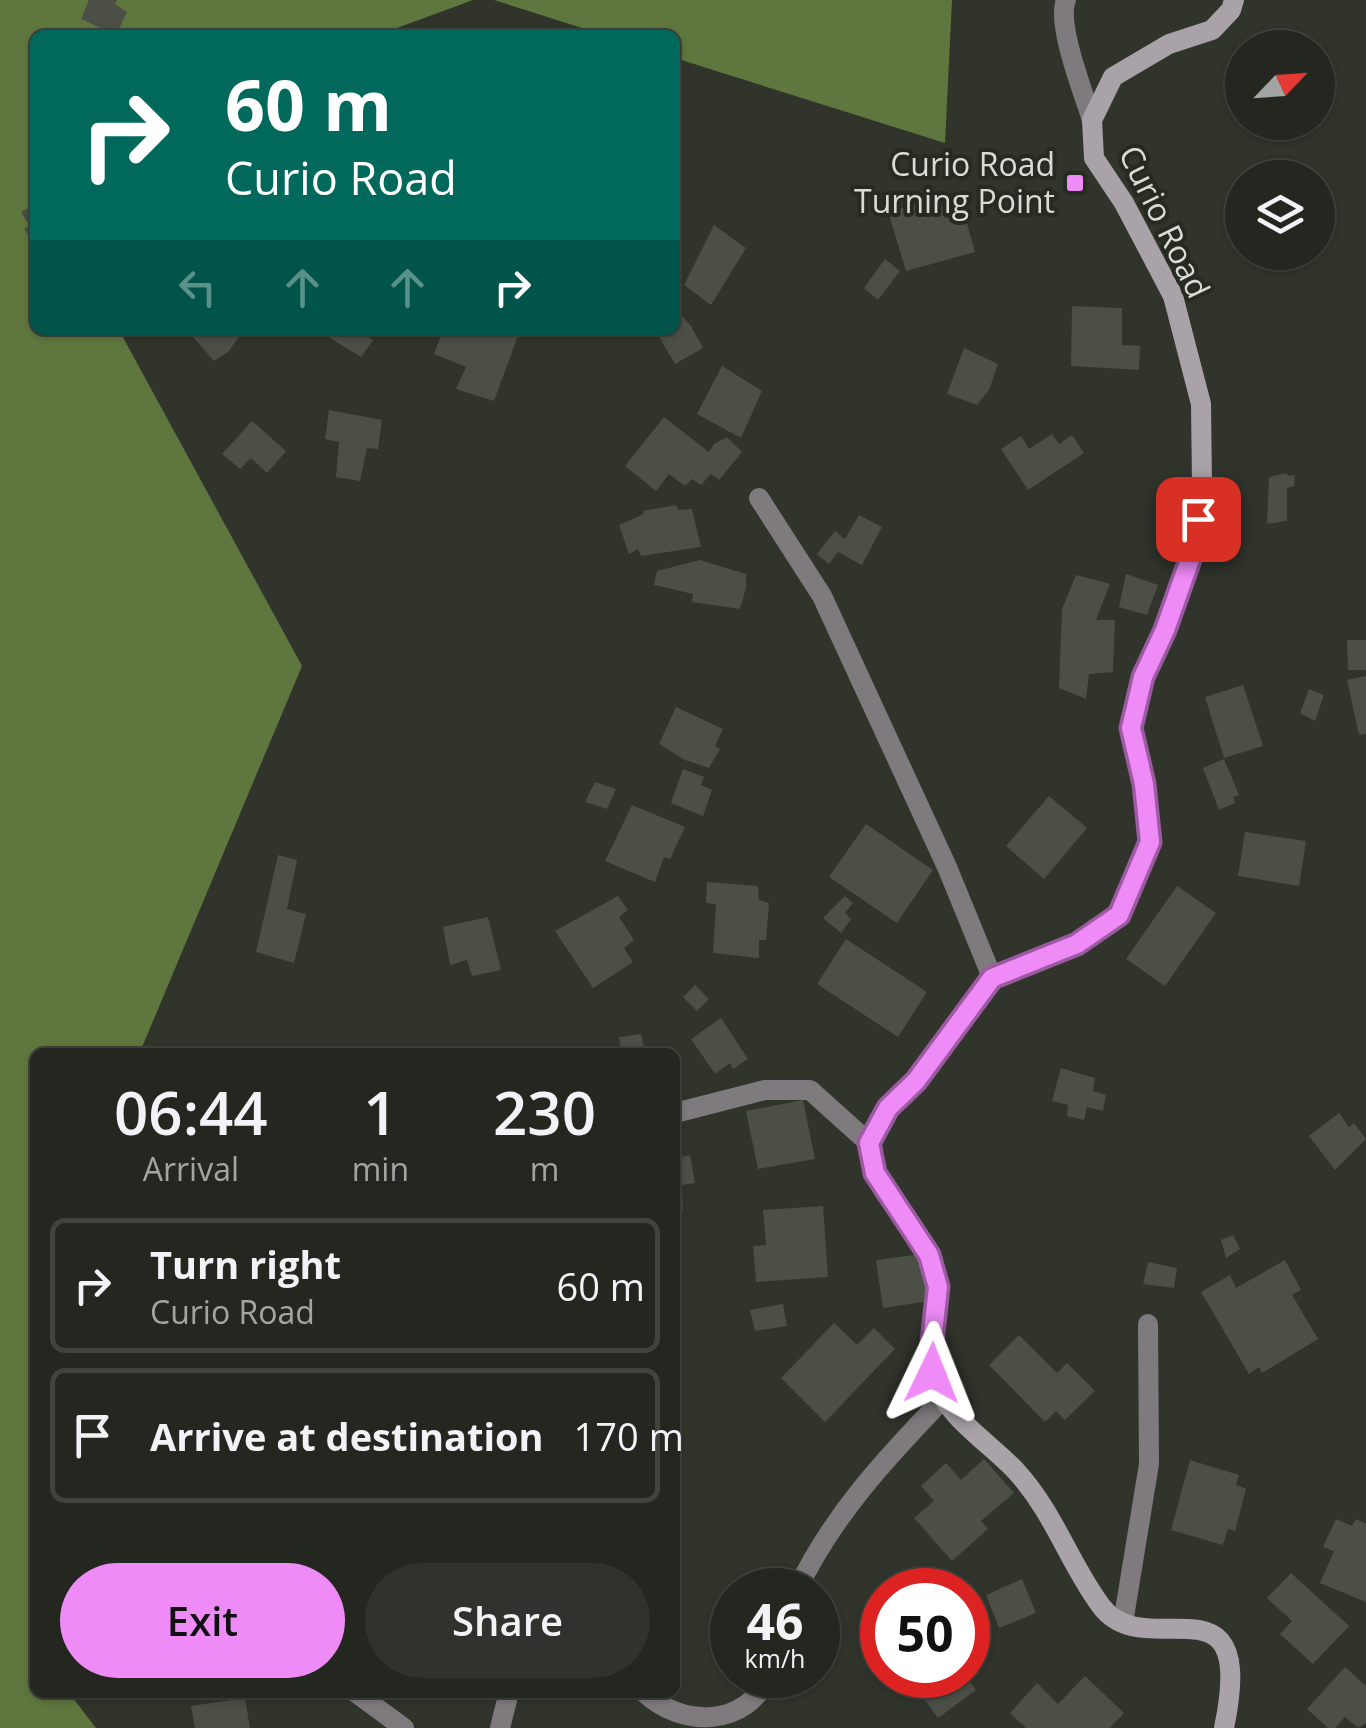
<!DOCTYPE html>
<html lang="en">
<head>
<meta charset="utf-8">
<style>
  :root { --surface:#242720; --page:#30332d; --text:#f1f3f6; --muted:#a3a5a5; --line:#41443e; --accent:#ef8bf7 }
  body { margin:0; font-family:"Open Sans",sans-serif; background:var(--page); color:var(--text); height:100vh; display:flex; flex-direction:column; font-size:38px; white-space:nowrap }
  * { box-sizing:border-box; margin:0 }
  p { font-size:32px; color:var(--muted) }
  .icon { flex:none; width:55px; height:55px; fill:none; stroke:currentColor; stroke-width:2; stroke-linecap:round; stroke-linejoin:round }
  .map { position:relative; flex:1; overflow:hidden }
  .drawer { position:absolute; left:30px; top:1048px; width:650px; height:650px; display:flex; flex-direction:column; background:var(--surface); border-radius:15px; box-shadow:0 2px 8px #0004,0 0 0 2px var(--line) }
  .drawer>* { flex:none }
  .guide { position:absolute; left:30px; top:30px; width:650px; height:305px; border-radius:15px; box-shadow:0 2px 8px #0004,0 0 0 2px var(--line); background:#00695c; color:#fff; overflow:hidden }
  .needle { width:65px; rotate:65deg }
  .tools { position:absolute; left:1225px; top:30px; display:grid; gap:20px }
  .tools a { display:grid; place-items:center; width:110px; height:110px; border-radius:50%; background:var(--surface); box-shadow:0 2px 8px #0004,0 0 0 2px var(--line); font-size:50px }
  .speed { position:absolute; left:710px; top:1568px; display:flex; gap:20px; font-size:50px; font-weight:700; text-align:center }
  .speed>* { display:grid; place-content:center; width:130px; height:130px; border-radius:50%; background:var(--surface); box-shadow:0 2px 8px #0004,0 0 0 2px var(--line); line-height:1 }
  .speed small { font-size:25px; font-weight:400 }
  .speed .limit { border:15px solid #d22; background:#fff; color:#111 }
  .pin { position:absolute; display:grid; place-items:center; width:85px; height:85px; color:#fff; margin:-42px; border-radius:20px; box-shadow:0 5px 15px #0006 }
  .me { position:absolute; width:110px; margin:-55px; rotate:2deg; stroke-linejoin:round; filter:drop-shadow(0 0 8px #0008) }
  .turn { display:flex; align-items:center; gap:35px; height:210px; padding:0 30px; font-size:45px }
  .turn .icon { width:130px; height:130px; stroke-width:2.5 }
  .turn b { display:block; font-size:70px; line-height:85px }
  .lanes { display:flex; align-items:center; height:95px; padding:0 30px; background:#0003; justify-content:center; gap:50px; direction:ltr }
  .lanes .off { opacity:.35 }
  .eta { display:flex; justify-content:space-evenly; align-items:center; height:170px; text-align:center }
  .eta b { font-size:60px; font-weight:600; line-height:70px }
  .button { display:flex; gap:20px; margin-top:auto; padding:20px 30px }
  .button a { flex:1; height:115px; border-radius:60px; background:var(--accent); color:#111; font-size:40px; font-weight:600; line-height:115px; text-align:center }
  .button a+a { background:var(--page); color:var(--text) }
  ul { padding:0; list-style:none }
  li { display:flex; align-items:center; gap:30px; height:135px; margin:0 20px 15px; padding:0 10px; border:5px solid var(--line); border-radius:15px }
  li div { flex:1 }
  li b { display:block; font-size:38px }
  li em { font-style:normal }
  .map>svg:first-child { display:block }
</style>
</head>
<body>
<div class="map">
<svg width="1366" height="1728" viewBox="0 0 1366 1728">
  <rect width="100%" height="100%" fill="#30342b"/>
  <!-- forest -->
  <path fill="#5f773e" d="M0,0H473L378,35H35V330H119L302,666L140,1052H35V1692L69,1693L96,1728H0Z
    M494,0H952L945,143L675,58V35H604Z"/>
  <!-- building -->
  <path fill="#4b4f46" d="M89,0H117L115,4L127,12L116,35L81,19Z
    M940,197L945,218L964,213L975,252L906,271L888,212Z
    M35,204V246L24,229L29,225L21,212Z
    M714,225L746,248L711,305L684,285Z
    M885,259L900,271L878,300L864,288Z
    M1072,306L1122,308V345L1140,346L1139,370L1071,366Z
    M675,308L691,326L703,348L675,364L655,330H675Z
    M187,330H233L239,337L229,351L214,361Z
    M334,330H357L373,340L361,357L330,338Z
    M443,330H520L494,401L456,389L466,367L434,354Z
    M964,348L998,364L989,390L977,405L947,394Z
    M722,366L762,391L741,438L697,414Z
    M329,410L382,420L378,449L367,448L360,481L336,477L339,442L325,439Z
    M664,417L709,452L714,444L727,437L742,452L719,480L711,474L701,485L692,479L685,486L669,474L656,491L625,466Z
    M252,421L286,451L267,473L251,458L240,469L222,454Z
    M1052,434L1059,444L1072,435L1084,453L1028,490L1001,449L1021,436L1029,449Z
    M1287,473L1288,476L1295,475L1294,486L1287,488V521L1267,524L1269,477Z
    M676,505L678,510L692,509L701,547L641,556L638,549L629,554L619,525L644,514L643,511Z
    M859,515L882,527L862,565L838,552L829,564L817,554L835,531L845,539Z
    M700,560L746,574V588L740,609L692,602L693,594L654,585L657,571Z
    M1126,574L1158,585L1147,615L1119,607Z
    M1076,575L1110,584L1096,620H1115L1113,672L1089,674L1086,699L1059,688L1062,609Z
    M1347,640H1366V670H1348Z
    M1366,676V734L1359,735L1347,680Z
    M1243,685L1263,746L1224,758L1205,697Z
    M1309,689L1324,695L1315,721L1300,713Z
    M676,707L723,729L715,746L720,749L709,768L685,760L659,744Z
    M1224,759L1239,795L1233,797L1235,803L1219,810L1203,768Z
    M683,769L704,777L701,785L712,790L703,816L671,803Z
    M595,782L616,789L607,809L585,802Z
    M1049,796L1087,828L1044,879L1006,846Z
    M632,805L685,827L670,859L664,857L655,882L605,861Z
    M866,824L933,870L897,923L829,877Z
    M1245,832L1306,841L1299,886L1238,876Z
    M278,855L297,860L287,909L306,914L294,963L256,952Z
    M707,882L758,886L759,900L769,903L766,940H759V958L713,953L716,904L706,903Z
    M1177,886L1216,913L1165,986L1126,959Z
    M618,896L628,910L619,917L634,940L624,948L633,962L593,988L555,931Z
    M845,896L853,903L845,913L851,919L841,933L823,918Z
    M488,917L501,970L472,976L467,960L450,965L443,927Z
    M846,939L927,992L898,1037L817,984Z
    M695,985L709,999L697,1011L683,997Z
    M721,1018L748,1059L733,1069L730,1063L715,1074L691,1039Z
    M641,1034L645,1052H621L619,1037Z
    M1061,1068L1095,1078L1093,1091L1106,1095L1103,1111L1087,1107L1084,1120L1067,1116L1068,1105L1052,1101Z
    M803,1100L815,1159L758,1169L746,1111Z
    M1339,1113L1349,1127L1354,1123L1366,1139L1335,1170L1309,1136Z
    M690,1155L695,1183L682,1185L683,1211L675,1212V1158Z
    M823,1206L828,1277L756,1282L753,1246L766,1245L763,1210Z
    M1233,1235L1240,1249L1226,1258L1221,1240Z
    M922,1254L929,1301L883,1308L876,1260Z
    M1285,1260L1301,1290L1292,1295L1318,1339L1262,1373L1259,1367L1249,1374L1201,1292L1230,1275L1236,1288Z
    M1148,1262L1177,1268L1174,1288L1143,1284Z
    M783,1304L787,1326L755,1331L750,1310Z
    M834,1323L857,1345L874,1328L895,1349L825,1422L781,1378Z
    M1019,1335L1057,1373L1067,1363L1095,1391L1065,1420L1056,1411L1045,1422L989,1365Z
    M984,1459L1014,1493L981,1521L988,1529L952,1561L914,1518L934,1501L921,1486L946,1463L961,1480Z
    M1190,1460L1239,1475L1236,1485L1246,1489L1235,1531L1228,1529L1223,1545L1171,1530Z
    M1336,1519L1352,1526L1356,1519L1366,1524V1602L1320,1583L1334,1551L1323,1547Z
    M1291,1573L1349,1626L1313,1664L1280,1634L1292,1621L1267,1598Z
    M1022,1579L1036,1613L999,1628L986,1595Z
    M1345,1667L1366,1686V1723L1358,1728L1345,1717L1335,1728H1328L1307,1709Z
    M907,1675H965L976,1690L938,1718Z
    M1085,1676L1124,1713L1110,1728H1026L1010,1713L1037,1683L1058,1704Z
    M245,1698L250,1728H195L191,1706Z"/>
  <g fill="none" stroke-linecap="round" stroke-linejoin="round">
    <!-- street -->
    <path stroke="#7e7a7e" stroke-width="20" d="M1066,0C1056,24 1084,94 1092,120
      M759,498L822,596L947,867L992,977
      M675,1113L765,1090H810L869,1143
      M797,1590C832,1516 886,1458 943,1399
      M1123,1623L1149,1464L1148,1324
      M355,1692L404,1728
      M644,1692C681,1728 747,1728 769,1675
      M500,1728L509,1692"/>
    <!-- secondary -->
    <path stroke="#a9a3a9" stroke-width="20" d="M1224,1728C1258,1566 1146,1667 1101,1606C1069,1563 1055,1514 1016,1471C989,1442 943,1415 933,1375C923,1334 946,1295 929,1255C916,1225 886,1203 875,1173C872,1164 871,1152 869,1143L888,1108L916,1081L992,977L1077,944L1119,915L1150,842L1144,784L1131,728L1143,677L1165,629L1193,551L1202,486L1201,404L1173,296L1124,203L1094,158L1092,120L1113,77L1169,44L1212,30L1231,10L1234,0"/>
  </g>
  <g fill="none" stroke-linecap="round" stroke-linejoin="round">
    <!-- route casing -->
    <g stroke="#9b5aa1" stroke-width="25">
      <path id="route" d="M932,1373V1342L938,1287L929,1255L875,1173L869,1143L888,1108L916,1081L992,978L1077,944L1119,915L1150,842L1144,784L1131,728L1143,677L1165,630L1193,551L1198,519"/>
    </g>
    <!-- route -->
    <use href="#route" stroke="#ef8bf7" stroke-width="18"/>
  </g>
  <!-- markers -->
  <rect fill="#ef8bf7" stroke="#262a21" stroke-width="4" x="1065" y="173" width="20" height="20" rx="5"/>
  <g text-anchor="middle" stroke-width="8" stroke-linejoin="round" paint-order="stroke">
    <!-- poi labels -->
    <g font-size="32" fill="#d9dcd6" stroke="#262a21" text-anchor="end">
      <text x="1055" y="176">Curio Road<tspan x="1055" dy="37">Turning Point</tspan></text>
    </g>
    <!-- street labels -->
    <g font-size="32" fill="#d9dcd6" stroke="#262a21">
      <text transform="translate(1164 222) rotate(64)" y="11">Curio Road</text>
    </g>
  </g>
</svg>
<div class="tools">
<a><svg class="needle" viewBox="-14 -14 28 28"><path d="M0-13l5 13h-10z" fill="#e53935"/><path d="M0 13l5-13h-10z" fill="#a3a5a5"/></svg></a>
<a><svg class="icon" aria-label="layers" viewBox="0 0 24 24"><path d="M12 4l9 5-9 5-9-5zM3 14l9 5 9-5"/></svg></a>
</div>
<div class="speed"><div>46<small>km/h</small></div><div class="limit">50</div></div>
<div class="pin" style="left:1198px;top:519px;background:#d93025"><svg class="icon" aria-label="arrive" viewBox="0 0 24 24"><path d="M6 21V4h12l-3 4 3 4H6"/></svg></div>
<svg class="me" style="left:932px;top:1373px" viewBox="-20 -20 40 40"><path d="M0-17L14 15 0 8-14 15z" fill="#ef8bf7" stroke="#fff" stroke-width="4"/></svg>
<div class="guide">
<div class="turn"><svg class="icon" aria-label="right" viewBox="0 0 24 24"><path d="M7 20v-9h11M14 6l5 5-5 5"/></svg><div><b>60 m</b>Curio Road</div></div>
<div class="lanes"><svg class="icon off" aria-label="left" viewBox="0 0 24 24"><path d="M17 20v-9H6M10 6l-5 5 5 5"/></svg><svg class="icon off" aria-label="ahead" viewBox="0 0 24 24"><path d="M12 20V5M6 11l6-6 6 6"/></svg><svg class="icon off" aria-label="ahead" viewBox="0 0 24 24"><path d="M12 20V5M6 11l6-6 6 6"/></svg><svg class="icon" aria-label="right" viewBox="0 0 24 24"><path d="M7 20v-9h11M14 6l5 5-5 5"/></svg></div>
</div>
<section class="drawer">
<div class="eta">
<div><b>06:44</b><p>Arrival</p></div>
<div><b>1</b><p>min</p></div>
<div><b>230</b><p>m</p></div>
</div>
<ul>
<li><svg class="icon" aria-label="right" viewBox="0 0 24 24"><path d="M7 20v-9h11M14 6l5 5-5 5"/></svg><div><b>Turn right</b><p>Curio Road</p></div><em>60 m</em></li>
<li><svg class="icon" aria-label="arrive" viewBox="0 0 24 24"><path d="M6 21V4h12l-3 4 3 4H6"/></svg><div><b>Arrive at destination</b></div><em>170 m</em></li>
</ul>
<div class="button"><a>Exit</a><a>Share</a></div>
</section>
</div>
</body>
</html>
